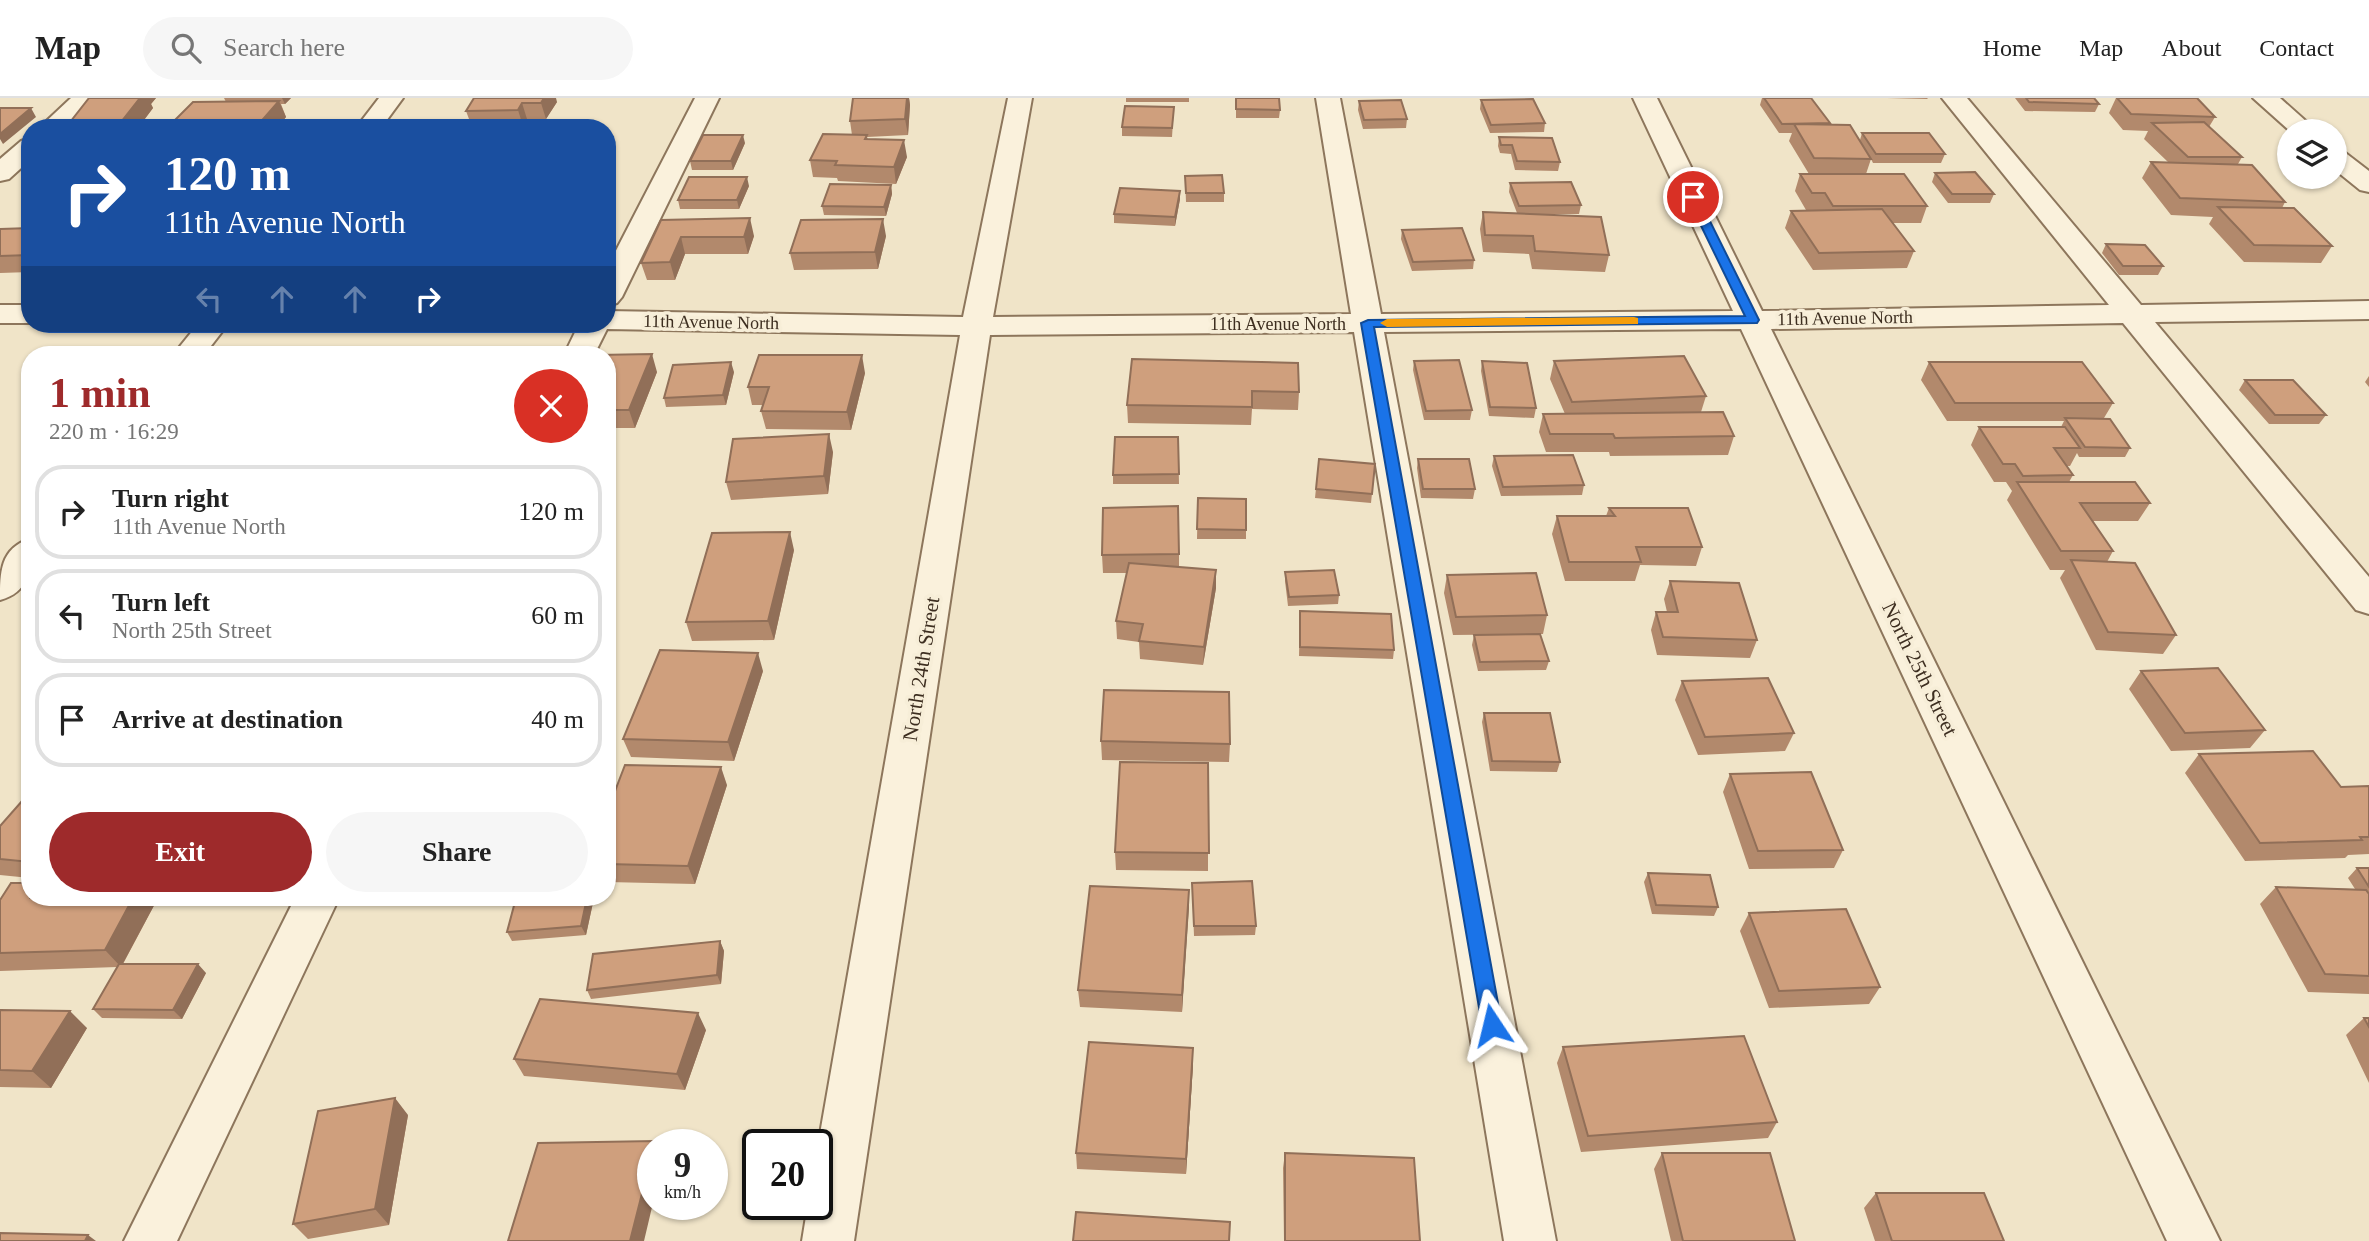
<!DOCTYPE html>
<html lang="en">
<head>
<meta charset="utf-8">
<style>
  :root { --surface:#fff; --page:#f6f6f6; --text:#222; --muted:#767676; --line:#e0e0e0; --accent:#9e2a2b }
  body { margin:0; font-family:"Times New Roman",serif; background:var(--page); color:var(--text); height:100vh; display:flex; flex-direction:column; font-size:26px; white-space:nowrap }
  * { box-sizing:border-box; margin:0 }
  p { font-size:23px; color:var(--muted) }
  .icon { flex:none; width:38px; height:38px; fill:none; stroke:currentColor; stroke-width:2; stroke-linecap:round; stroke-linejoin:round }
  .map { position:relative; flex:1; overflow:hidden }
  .side { position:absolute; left:21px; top:248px; width:595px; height:560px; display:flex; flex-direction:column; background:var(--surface); border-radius:28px; box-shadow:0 2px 5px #0004 }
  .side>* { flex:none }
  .banner { position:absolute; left:21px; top:21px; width:595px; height:214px; border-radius:28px; box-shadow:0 2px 5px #0004; background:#1a4fa0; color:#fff; overflow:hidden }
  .controls { position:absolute; left:2277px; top:21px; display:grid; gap:14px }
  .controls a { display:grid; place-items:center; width:70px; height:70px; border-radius:50%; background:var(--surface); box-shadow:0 2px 5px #0004; font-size:35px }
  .speed { position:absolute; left:637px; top:1031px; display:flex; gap:14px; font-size:35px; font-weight:700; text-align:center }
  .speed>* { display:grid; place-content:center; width:91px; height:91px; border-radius:50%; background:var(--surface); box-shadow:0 2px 5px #0004; line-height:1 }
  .speed small { font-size:18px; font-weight:400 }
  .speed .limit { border:4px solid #111; border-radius:10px; background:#fff; color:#111 }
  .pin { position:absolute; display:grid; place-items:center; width:60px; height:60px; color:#fff; margin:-30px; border:4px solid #fff; border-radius:50%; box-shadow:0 2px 7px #0007 }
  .me { position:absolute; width:77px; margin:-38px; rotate:350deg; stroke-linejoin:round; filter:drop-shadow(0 0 5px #0008) }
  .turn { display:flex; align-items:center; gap:24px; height:147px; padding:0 28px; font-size:32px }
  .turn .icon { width:91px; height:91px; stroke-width:2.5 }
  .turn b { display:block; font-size:49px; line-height:60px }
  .lanes { display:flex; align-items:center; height:66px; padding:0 28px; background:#0003; justify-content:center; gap:35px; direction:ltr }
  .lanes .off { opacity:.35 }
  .round { display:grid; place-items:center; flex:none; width:74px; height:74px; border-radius:37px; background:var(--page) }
  .summary { display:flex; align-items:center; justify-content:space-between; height:119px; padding:0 28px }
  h1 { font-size:42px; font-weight:800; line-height:52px; color:var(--accent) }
  .button { display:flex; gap:14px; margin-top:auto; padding:14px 28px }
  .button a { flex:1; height:80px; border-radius:42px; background:var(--accent); color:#fff; font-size:28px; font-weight:800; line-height:80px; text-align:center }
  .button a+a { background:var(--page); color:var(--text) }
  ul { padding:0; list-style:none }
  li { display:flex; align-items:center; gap:21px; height:94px; margin:0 14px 10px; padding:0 14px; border:4px solid var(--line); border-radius:28px }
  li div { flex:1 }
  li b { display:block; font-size:26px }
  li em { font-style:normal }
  header { display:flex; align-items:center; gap:42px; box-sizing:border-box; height:98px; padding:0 35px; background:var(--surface); border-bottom:2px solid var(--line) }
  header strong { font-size:33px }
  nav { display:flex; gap:38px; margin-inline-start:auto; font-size:24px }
  .search { width:490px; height:63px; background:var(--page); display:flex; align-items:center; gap:18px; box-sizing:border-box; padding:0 24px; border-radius:38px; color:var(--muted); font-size:26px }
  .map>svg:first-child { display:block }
</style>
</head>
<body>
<header>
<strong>Map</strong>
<div class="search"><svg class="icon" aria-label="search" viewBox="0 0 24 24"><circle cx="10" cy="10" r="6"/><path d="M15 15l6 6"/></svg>Search here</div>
<nav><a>Home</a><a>Map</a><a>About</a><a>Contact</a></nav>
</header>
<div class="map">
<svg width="2369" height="1143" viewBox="0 0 2369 1143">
  <rect width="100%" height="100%" fill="#f0e4c8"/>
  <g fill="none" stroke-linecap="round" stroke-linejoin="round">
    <!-- minor casing -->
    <g stroke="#8d765c" stroke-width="4">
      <path id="minor" d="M71,0H97L66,30H39Z
        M379,0H403L381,30H356Z
        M695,0H719L622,199L617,205L607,208V170Z
        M1008,0H1032L993,219L1351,216L1316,0H1340L1381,216L1733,213L1633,0H1657L1762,213L2109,207L1942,0H1967L2141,207L2369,203V221L2155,224L2369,479V516L2356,512L2123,225L1771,231L2220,1143H2167L1741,231L1384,234L1556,1143H1504L1354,234L990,237L854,1143H802L808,1106H817V1053L960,237L607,231L594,257H564L579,226H607V213L963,219Z
        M2253,0H2280L2317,33H2290Z
        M30,40V62L9,81L0,83V61L21,43Z
        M2334,50L2343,53L2369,73V94L2360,92L2334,71Z
        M0,207H30V225H0Z
        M198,226H228L204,257H173Z
        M30,441C30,469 32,493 0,502C0,475 0,450 30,441Z
        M295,800H339L177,1143H124Z"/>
    </g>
    <!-- minor -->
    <use href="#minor" fill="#faf1dc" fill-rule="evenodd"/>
  </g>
  <!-- wall -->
  <path fill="#b2896c" d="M89,0H156L151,6L153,10L138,30H68L67,28Z
    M224,0H291L285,6H281L286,19L277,30H170L169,28L226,4Z
    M474,0L557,4L546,21H527L523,28L472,29L466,13Z
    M853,0H932H909L910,7L908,37L867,39L868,41L907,59L896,86L838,83L837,80L813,79L810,62L852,37L850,23Z
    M1126,0H1189V4H1126Z
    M1236,0L1280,12L1279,20H1236Z
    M1762,0H1811L1830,25L1829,27L1860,42L1862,35L1945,56L1941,65H1873L1871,61L1866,76L1927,108L1921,125H1893L1914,153L1907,170L1813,172L1785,130L1791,113L1806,112L1795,93L1800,76H1809L1789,43L1792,35H1779L1760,7Z
    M1887,0H1928L1927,1Z
    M2015,0H2094L2099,6L2095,14L2025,13Z
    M2116,0H2197L2215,19L2209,29L2242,59L2238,66L2285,104L2282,110L2332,148L2321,165L2244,164L2209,126L2213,119L2171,117L2142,80L2151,64H2168L2144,41L2148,33L2123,32L2109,15Z
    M1481,2L1545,25L1544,34L1490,35L1480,11Z
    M1359,3L1407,21L1406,30L1363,31L1358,12Z
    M1174,9L1172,39L1122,38V29Z
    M1499,39L1560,64L1558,73L1515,72L1511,56L1500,55L1498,48Z
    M745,45L733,72H692L690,63Z
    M1935,75L1994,96L1990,105H1948L1932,84Z
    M1185,78L1224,95V104H1186Z
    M1510,85L1581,107L1579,116H1547L1609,157L1605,174L1532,171L1529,156L1483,154L1480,131L1483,114L1517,115L1509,94Z
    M891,87L892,96L886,118L824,117L822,108Z
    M749,88L739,111H680L678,102Z
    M1180,101L1175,128L1114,125V116Z
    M661,122L754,138L748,156H685L675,182H647L641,165Z
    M30,130V174L0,175V131Z
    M1402,132L1474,162L1473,171L1412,173L1401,141Z
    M886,138L878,171L794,172L790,155Z
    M2106,146L2163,168L2158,177H2119L2102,155Z
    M607,257L657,274L635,330H607Z
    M1132,261L1299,294L1298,312L1252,311L1251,327L1128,325L1127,307Z
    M1414,263L1472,312L1470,322H1424L1413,272Z
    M1482,263L1536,310L1534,320L1489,318L1481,273Z
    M1554,263L1706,298L1701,314L1734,338L1728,357L1610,358L1609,354H1546L1539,334L1543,316H1565L1550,281Z
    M1929,264L2113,305L2104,320L2130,350L2125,359H2079L2077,355L2070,368H2066L2073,377L2069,384L2150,405L2138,423H2093L2113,453L2107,464L2176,537L2163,556L2096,552L2060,480L2065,472H2050L2007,402L2012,393L2006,384H1994L1971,347L1979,329H2061L2064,323H1947L1921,282Z
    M734,274L726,307L666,309L664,300Z
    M865,275L851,332L766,331L761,313L763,307H752L748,289Z
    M2369,278V289L2365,284Z
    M2245,282L2326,317L2319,326H2269L2239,292Z
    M1178,339L1179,386H1113V377Z
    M833,354L828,396L731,402L726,384Z
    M1494,358L1584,387L1582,397L1501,398L1492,368Z
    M1319,361L1375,366L1371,405L1315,400Z
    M1418,361L1475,391L1473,401L1421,400L1417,370Z
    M1198,400L1246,432V441H1197Z
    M1609,410L1702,449L1696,468L1640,467L1635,483H1565L1552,436L1557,418H1606Z
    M794,452L774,542L692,543L686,524Z
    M1179,456V469L1216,472V490L1203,567L1140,561L1139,544L1117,541L1116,523L1127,475H1103L1102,457Z
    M1285,474L1339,497L1338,506L1288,508L1285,483Z
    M1447,477L1547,517L1543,536L1453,537L1444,495Z
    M1670,483L1757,542L1750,560L1657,557L1651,532L1656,514H1667L1664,501Z
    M1300,513L1394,552L1393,561L1299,558Z
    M1474,537L1549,563L1546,572L1478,573L1472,547Z
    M763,573L734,663L631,659L623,641Z
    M2141,573L2265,632L2250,650L2171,653L2129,591Z
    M1682,583L1794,635L1785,653L1698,657L1675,602Z
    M1484,615L1560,664L1557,674L1490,673L1482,624Z
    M1101,643L1230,646L1229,664L1102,662Z
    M2199,656L2341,689L2369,688V756L2348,757L2345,760L2245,763L2185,675Z
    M1208,665V773L1116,772L1115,754Z
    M1730,676L1843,752L1834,770L1749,771L1723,694Z
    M727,687L695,786L607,784V714Z
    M30,694V780L0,777V728Z
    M2357,770H2369V896L2308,894L2260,806L2276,789L2355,791L2348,780Z
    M1648,775L1718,809L1714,818L1652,816L1644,784Z
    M1192,785L1256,828L1255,837L1194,838Z
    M1189,792L1182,914L1080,909L1078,892Z
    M158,800L123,866L206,875L182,921L102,920L93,911L117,869L0,873V802Z
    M594,800L586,837L512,843L507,834Z
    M1749,815L1880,889L1869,906L1769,910L1740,833Z
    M720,843L724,853L721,886L591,901L587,892Z
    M0,912L87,930L51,990L0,989Z
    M2364,920H2369V985L2346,937Z
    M706,932L685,992L524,978L514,961Z
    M1563,949L1777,1024L1768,1040L1581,1054L1557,965Z
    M1193,967L1186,1076L1077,1071L1076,1055Z
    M408,1017L389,1127L308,1141L293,1126Z
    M1285,1055L1420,1143H1284L1283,1070Z
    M1662,1055L1795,1143H1671L1654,1071Z
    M1876,1095L2004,1143H1875L1864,1110Z"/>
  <!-- shaded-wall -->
  <path fill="#916f58" d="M140,0H156L151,6L153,10L138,30H124L121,24Z
    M282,0H291L285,6Z
    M544,0H556L557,4L546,21L541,5Z
    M907,0H909L910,7L908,37L905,21Z
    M279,3L286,19L277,30H260L258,27Z
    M522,5L527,21L523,28L518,12Z
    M31,10L36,19L3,46L0,41V36Z
    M743,37L745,45L733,72L731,63Z
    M904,42L907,59L896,86L894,69Z
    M747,79L749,88L739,111L737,102Z
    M891,87L892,96L886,118L884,109Z
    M1180,93V101L1175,128V119Z
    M750,120L754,138L748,156L744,139Z
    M883,121L886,138L878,171L875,154Z
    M681,139L685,156L675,182L670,164Z
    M652,256L657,274L635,330L629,312Z
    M862,257L865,275L851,332L847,314Z
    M731,264L734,274L726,307L723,297Z
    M829,336L833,354L828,396L824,378Z
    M790,434L794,452L774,542L768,523Z
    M608,451L615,470L607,489V454Z
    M1216,472V490L1203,567L1204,549Z
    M758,555L763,573L734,663L728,644Z
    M721,669L727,687L695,786L688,768Z
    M1189,792V810L1182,914V897Z
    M133,800H158L121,869L105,852Z
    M587,800H594L586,837L581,828Z
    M720,843L724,853L721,886L717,877Z
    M198,866L206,875L182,921L173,912Z
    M70,913L87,930L51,990L32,973Z
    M698,915L706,932L685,992L677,976Z
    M1193,950V967L1186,1076V1061Z
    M395,1000L408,1017L389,1127L375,1111Z
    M653,1052V1105L644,1143H630Z
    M88,1137L96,1143H85Z"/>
  <!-- building -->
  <path fill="#cf9f7d" stroke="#916f58" stroke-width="2" d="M89,0H140L121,24L67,28Z
    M474,0H544L541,5H522L518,12L466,13Z
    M853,0H907L905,21L850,23Z
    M1236,0H1279L1280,12L1236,11Z
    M1764,0H1811L1830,25L1782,26Z
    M2026,0H2094L2099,6L2029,4Z
    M2117,0H2197L2215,19L2131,16Z
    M1533,1L1545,25L1491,27L1481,2Z
    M1401,2L1407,21L1364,22L1359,3Z
    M279,3L258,27L169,28L193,4Z
    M1125,8L1174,9L1172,30L1122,29Z
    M0,10H31L0,36Z
    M2204,24L2242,59H2188L2152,25Z
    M1794,26L1850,27L1871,61L1814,60Z
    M1862,35H1929L1945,56H1876Z
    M823,36L867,37L865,41L904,42L894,69L835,67L837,63L810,62Z
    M703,37H743L731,63H690Z
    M1499,39L1552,40L1560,64L1517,63L1512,47H1501Z
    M2151,64L2252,67L2285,104L2180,100Z
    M1975,74L1994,96H1952L1935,75Z
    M1800,76H1904L1927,108H1833L1825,95H1812Z
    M1222,77L1224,95H1186L1185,78Z
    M689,79H747L737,102H678Z
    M1571,84L1581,107L1519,108L1510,85Z
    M830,86L891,87L884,109L822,108Z
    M1120,90L1180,93L1175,119L1114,116Z
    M2218,109L2294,110L2332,148L2254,147Z
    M1882,111L1914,153L1819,155L1791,113Z
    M1483,114L1601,119L1609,157L1535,153L1533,138L1485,137Z
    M750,120L744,139H681L670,164L641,165L661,122Z
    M883,121L875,154L790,155L801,122Z
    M30,130V157L0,158V131Z
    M1462,130L1474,162L1413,164L1402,132Z
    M2106,146L2145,147L2163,168H2123Z
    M652,256L629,312H607V257H597Z
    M759,257H862L847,314L761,313L769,289H748Z
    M1684,258L1706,298L1572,304L1554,263Z
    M1132,261L1298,265L1299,294L1252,293V309L1127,307Z
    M1459,262L1472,312L1426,313L1414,263Z
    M1482,263L1527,265L1536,310L1490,309Z
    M731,264L723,297L664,300L673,267Z
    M1929,264H2082L2113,305H1955Z
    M2245,282H2293L2326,317H2275Z
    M1723,314L1734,338L1615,340L1613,336H1550L1543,316Z
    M2065,320L2110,321L2130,350L2085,349Z
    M1979,329H2065L2080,350H2054L2073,377L2023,378L2015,366H2003Z
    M829,336L824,378L726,384L733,341Z
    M1115,339H1178L1179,376L1113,377Z
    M1573,357L1584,387L1503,389L1494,358Z
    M1319,361L1375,366L1372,396L1316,391Z
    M1418,361H1469L1475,391H1423Z
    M2017,384H2135L2150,405H2080L2113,453H2061Z
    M1198,400L1246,401V432L1197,431Z
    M1178,408L1179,456L1102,457L1103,410Z
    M1609,410H1688L1702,449H1636L1641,464H1569L1557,418H1615Z
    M790,434L768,523L686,524L712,435Z
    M2071,462L2135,465L2176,537L2108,534Z
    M1129,465L1216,472L1204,549L1139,543L1143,526L1116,523Z
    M1334,472L1339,497L1289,499L1285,474Z
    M1536,475L1547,517L1456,519L1447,477Z
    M1670,483L1739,485L1757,542L1663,539L1656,514H1678Z
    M1300,513L1391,516L1394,552L1300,549Z
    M1540,536L1549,563L1480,564L1474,537Z
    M660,552L758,555L728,644L623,641Z
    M2218,570L2265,632L2185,635L2141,573Z
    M1768,580L1794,635L1705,639L1682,583Z
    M1104,592L1229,594L1230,646L1101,643Z
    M1484,615H1550L1560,664L1492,663Z
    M2313,653L2341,689L2369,688V739H2360L2362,742L2260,745L2199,656Z
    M1120,664L1208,665L1209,755L1115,754Z
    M625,667L721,669L688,768L607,766V714Z
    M1811,674L1843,752L1758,753L1730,676Z
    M30,694V764L0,761V728Z
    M2357,770H2369V789Z
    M1648,775L1710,777L1718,809L1656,807Z
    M1252,783L1256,828H1194L1192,785Z
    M11,785H30V800H133L105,852L0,855V802Z
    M1090,788L1189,792L1182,897L1078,892Z
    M2276,789L2366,792L2369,796V878L2325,876Z
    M516,800H587L581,828L507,834Z
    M1846,811L1880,889L1779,893L1749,815Z
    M720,843L717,877L587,892L593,856Z
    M119,866H198L173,912L93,911Z
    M540,901L698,915L677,976L514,961Z
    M0,912L70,913L32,973L0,972Z
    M2364,920H2369V929Z
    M1744,938L1777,1024L1588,1038L1563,949Z
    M1089,944L1193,950L1186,1061L1076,1055Z
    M395,1000L375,1111L293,1126L318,1013Z
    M655,1043L654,1046H653V1052L630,1143H508L538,1045Z
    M1285,1055L1414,1060L1420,1143H1285Z
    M1662,1055H1770L1795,1143H1683Z
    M1876,1095H1984L2004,1143H1892Z
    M1076,1114L1230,1124L1229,1143H1073Z
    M0,1135L88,1137L85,1143H0Z"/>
  <!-- route -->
  <path fill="#1a73e8" stroke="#114b97" stroke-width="2" d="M1689,96L1698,99L1759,222L1757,225L1374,229L1502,927L1499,933L1492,936L1485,933L1482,927L1361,225L1368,222L1745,218L1687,99Z"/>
  <!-- slow -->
  <path fill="#f59e0b" d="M1634,219L1638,220V226L1387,229L1380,225L1387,221Z"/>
  <g text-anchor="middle" stroke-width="7" stroke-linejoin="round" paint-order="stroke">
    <!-- far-street labels -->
    <g font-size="18" fill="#3d2e20" stroke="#f7eed8">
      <text transform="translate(1845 220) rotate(-1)" y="6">11th Avenue North</text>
      <text transform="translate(711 224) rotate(1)" y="6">11th Avenue North</text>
      <text x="1278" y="232">11th Avenue North</text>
    </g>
    <!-- street labels -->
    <g font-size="21" fill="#3d2e20" stroke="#f7eed8">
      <text transform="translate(921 571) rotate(-81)" y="7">North 24th Street</text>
      <text transform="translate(1920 571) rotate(64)" y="7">North 25th Street</text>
    </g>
  </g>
</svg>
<div class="controls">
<a><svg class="icon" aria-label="layers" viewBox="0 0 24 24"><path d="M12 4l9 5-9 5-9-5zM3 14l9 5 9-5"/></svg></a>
</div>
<div class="speed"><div>9<small>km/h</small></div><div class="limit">20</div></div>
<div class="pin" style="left:1693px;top:99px;background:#d93025"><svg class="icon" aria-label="arrive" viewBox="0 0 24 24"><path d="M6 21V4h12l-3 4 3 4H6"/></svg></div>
<svg class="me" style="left:1492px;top:927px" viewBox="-20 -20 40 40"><path d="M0-17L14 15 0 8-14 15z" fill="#1a73e8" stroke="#fff" stroke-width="4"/></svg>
<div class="banner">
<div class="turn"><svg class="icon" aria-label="right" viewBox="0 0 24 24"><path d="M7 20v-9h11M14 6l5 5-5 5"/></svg><div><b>120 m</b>11th Avenue North</div></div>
<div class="lanes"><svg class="icon off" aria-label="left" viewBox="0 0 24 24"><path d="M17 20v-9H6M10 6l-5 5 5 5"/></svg><svg class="icon off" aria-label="ahead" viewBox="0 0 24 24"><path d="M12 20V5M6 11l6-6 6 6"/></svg><svg class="icon off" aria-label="ahead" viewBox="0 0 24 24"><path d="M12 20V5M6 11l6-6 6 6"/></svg><svg class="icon" aria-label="right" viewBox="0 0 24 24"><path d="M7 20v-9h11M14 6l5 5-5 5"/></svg></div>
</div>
<section class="side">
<div class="summary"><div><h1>1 min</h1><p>220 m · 16:29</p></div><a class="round" style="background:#d93025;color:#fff"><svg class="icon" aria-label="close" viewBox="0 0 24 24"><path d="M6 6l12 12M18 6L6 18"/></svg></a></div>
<ul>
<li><svg class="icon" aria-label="right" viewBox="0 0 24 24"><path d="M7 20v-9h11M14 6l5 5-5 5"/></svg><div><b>Turn right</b><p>11th Avenue North</p></div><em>120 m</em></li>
<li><svg class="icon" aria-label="left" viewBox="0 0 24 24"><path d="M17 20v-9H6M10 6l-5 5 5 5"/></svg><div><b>Turn left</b><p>North 25th Street</p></div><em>60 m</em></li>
<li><svg class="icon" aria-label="arrive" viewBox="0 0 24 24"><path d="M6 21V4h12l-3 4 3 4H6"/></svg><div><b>Arrive at destination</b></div><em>40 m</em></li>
</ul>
<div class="button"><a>Exit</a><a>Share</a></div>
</section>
</div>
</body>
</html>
